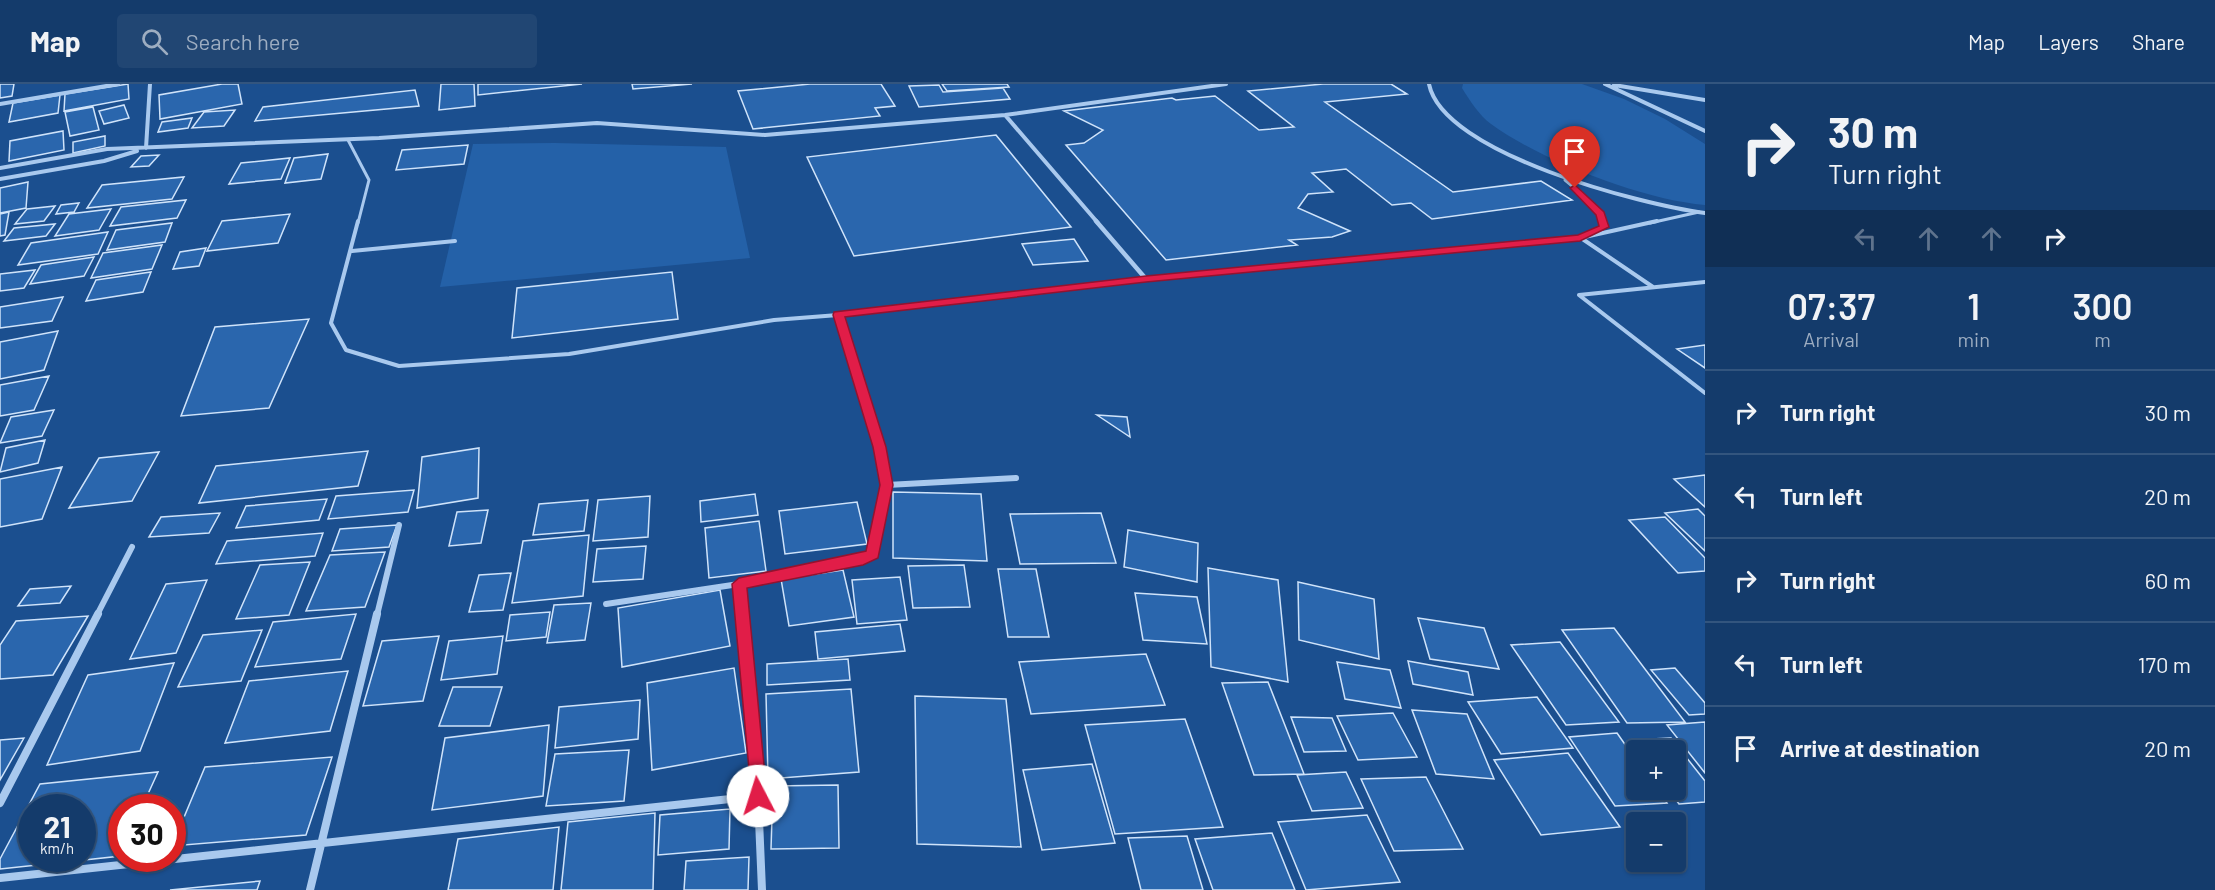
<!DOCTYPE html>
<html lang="en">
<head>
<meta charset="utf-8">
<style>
  :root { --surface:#143b6b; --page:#214673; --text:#f1f3f6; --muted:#9dadc1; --line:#33557e }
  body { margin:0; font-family:Barlow,sans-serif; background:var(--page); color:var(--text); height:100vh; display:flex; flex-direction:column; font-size:22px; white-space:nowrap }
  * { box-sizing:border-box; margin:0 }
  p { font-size:20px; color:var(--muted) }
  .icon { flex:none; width:33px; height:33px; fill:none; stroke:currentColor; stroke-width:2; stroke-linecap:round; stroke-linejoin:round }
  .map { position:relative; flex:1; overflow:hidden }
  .panel { display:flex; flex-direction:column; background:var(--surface); width:510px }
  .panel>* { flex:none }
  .hud { background:#143b6b; color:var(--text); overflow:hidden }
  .controls { position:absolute; left:1626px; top:656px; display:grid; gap:12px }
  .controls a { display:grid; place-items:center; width:60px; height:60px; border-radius:6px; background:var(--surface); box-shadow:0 2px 4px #0004,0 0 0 2px var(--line); font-size:30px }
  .speed { position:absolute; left:18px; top:710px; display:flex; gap:12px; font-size:30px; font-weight:700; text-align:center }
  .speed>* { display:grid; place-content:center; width:78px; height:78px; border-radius:50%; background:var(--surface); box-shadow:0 2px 4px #0004,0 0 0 2px var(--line); line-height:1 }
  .speed small { font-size:15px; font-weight:400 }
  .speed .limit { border:9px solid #d22; background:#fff; color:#111 }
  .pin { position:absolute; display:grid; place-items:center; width:51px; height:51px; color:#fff; margin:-62px -26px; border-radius:50% 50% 50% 0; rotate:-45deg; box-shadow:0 0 6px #0007 }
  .pin .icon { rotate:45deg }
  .me { position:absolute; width:66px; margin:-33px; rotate:355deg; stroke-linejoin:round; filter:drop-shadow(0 0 4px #0008) }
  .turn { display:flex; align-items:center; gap:21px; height:126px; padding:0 24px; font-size:27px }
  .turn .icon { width:78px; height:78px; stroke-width:2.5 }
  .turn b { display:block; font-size:42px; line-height:51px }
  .lanes { display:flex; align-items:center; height:57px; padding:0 24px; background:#0003; justify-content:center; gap:30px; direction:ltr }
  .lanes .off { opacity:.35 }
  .eta { display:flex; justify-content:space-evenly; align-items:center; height:102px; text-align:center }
  .eta b { font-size:36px; font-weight:600; line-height:42px }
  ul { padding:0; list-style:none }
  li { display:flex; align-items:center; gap:18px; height:84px; padding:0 24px; border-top:2px solid var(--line) }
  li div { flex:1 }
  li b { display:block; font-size:22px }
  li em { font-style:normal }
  header { display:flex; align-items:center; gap:36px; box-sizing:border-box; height:84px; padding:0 30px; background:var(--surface); border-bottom:2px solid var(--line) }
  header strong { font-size:28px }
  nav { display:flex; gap:33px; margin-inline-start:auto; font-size:21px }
  .search { width:420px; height:54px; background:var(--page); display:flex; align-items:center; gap:15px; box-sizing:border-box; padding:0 21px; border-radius:6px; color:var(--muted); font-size:22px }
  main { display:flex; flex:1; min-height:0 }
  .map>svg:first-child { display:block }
</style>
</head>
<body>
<header>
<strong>Map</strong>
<div class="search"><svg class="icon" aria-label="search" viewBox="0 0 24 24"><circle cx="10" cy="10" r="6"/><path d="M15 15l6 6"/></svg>Search here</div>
<nav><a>Map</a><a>Layers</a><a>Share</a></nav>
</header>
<main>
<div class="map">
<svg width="1705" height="806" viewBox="0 0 1705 806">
  <rect width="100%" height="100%" fill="#1b4f8f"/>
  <!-- green -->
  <path fill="#2461a8" d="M1463,0H1582L1624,15L1665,35L1705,60V121C1643,116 1542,77 1491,40C1479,31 1470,17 1462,4Z
    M554,59L726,63L750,174L440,203L473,60Z"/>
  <!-- building -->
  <path fill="#2a66ad" stroke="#cfe3fa" stroke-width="1.5" fill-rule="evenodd" d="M0,0H14L12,12L0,14Z
    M128,0L129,15L64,27L65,10Z
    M222,0H238L242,20L160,35L159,11Z
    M441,0H474L475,22L439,26Z
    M478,0H582L478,11Z
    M632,0H692L633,5Z
    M810,0H881L895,22L875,24L880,32L753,45L738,7Z
    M942,0H1007L1009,3L947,7Z
    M1323,0H1391L1407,10L1325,18L1453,108L1541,97L1572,116L1432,135L1411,119L1392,121L1346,85L1312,89L1333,108L1308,110L1298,124L1350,147L1332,153L1289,156L1297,161L1166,176L1066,61L1084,59L1103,46L1064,27L1172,14L1176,16L1215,12L1259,46L1294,43L1248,7Z
    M939,1L943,8L1003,4L1010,15L919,23L909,2Z
    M415,6L419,22L255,37L263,23Z
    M60,11L58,29L9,38L13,19Z
    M124,21L129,34L104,40L99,27Z
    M93,23L99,46L70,52L65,28Z
    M235,26L224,42L192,44L204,28Z
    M192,34L188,44L158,48L162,38Z
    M63,47L64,66L9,77L10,57Z
    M996,51L1071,143L854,172L807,73Z
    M105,52V62L73,69V58Z
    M468,61L464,80L396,86L402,66Z
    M328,70L321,95L285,99L294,74Z
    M159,71L149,82L131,83L141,72Z
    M290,74L281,95L229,100L241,79Z
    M184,93L172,115L87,124L102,101Z
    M28,98L26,124L0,129V104Z
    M186,116L177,134L110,142L121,123Z
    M79,119L74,128L56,130L61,121Z
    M55,122L44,137L15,140L27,125Z
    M111,125L99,146L55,152L69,130Z
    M9,128L5,151L0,152V130Z
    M290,130L278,159L207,167L222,137Z
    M172,139L165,158L107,166L116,146Z
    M55,140L46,152L4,157L14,144Z
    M108,148L98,170L18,181L31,159Z
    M1074,155L1088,177L1033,181L1022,160Z
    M162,161L152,185L91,194L103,169Z
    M206,164L199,182L173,185L180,168Z
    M94,173L84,192L30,200L41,181Z
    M35,186L24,204L0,207V190Z
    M151,188L143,208L86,217L96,196Z
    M672,188L678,235L512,254L517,204Z
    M63,213L52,237L0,244V223Z
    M309,235L269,324L181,332L215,243Z
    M58,247L44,286L0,295V258Z
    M1705,261V284L1677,265Z
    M49,292L34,326L0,332V301Z
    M54,326L42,352L0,359L11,333Z
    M1097,331L1127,333L1130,353Z
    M45,356L38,379L0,388L6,364Z
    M479,364L478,414L417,424L422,373Z
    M368,367L358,402L199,419L216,382Z
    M159,368L132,417L69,424L99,374Z
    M62,383L42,435L0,443V395Z
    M1705,391V423L1674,395Z
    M414,406L408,428L328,435L336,412Z
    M893,408L981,410L987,477L893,474Z
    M755,410L758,431L701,438L700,417Z
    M650,412L648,453L593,457L598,416Z
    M327,415L319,436L236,444L246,422Z
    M588,416L584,447L533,451L539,420Z
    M857,418L867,460L785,470L779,427Z
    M1698,425L1705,432V467L1665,429Z
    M488,426L481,459L449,462L457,428Z
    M220,429L209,449L149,453L161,433Z
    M1101,429L1116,479L1020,480L1010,430Z
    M1665,433L1705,474V487L1678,489L1629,436Z
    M759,437L766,487L709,494L705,444Z
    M397,441L389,463L332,467L340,445Z
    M1128,446L1198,459L1197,498L1124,483Z
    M323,449L315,472L216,480L227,457Z
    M589,451L583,512L512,519L523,457Z
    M646,462L643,495L593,498L597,465Z
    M385,468L365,523L306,527L330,471Z
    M310,478L289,531L236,535L260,481Z
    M964,481L970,523L913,524L908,482Z
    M1208,484L1278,496L1288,598L1211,583Z
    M998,485H1036L1049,553H1008Z
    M843,486L854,533L789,542L781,495Z
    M511,489L503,526L469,528L479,491Z
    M900,493L907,536L857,540L852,496Z
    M207,496L176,569L130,575L166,500Z
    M1298,498L1374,515L1379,575L1299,556Z
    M71,502L60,519L18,522L30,505Z
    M720,506L730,562L622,583L618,524Z
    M1135,509L1197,513L1207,560L1143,556Z
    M591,519L585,556L547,559L554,521Z
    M550,528L546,553L506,557L510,531Z
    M356,530L341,575L255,583L273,538Z
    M88,532L53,591L0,595V561L16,537Z
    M1418,534L1484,544L1499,585L1430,575Z
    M900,540L905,567L818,575L815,548Z
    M1614,544L1685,638L1627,639L1562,546Z
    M262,546L241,597L178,603L203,551Z
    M439,552L423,617L363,622L382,557Z
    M503,552L497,590L441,596L449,557Z
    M1560,558L1619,638L1566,641L1511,561Z
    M1146,570L1165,621L1031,630L1019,578Z
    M848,575L850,596L767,601V580Z
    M1408,577L1468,588L1473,611L1413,600Z
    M1337,578L1390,586L1401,624L1345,615Z
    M174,579L140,667L47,681L88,591Z
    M734,584L746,669L652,686L647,599Z
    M1675,584L1705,619V630L1689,631L1651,586Z
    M348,587L330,647L225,659L249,597Z
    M1268,598L1304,690L1254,691L1222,599Z
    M453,603H502L490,642H439Z
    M851,605L859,688L768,695L766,610Z
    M915,612L1006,615L1021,763L917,760Z
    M1537,613L1573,664L1501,670L1468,618Z
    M640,616L638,655L555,664L559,623Z
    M1412,626L1467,630L1494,695L1436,690Z
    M1393,629L1417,673L1358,676L1337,632Z
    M1291,633L1332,634L1346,667L1304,668Z
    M1185,635L1223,743L1115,750L1085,641Z
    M1705,638V689L1667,641Z
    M549,641L543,712L432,726L445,654Z
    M1617,649L1636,676V705H1657L1667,719L1615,722L1569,653Z
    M24,654L0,696V656Z
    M1671,654L1705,697V718L1679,720L1668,705H1676V666H1639L1632,656Z
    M629,666L624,717L546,722L555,670Z
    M1568,669L1620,743L1541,751L1494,676Z
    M332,673L306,751L172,762L205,683Z
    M1092,680L1115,759L1042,766L1023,686Z
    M158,688L142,723H122L121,772L0,785V775L40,700ZM32,723H82V774H32Z
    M1346,688L1363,724L1312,727L1297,691Z
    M1426,693L1463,765L1394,767L1361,695Z
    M838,701L839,764L771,765L773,702Z
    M730,725L729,765L658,771L660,731Z
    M655,729L653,806H561L568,738Z
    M1367,731L1400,798L1306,806L1278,738Z
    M559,743L553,806H448L458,755Z
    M1272,749L1295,806H1213L1195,755Z
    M1187,752L1203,806H1141L1128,754Z
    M749,773L748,806H684L686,777Z
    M260,797L257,806H170Z"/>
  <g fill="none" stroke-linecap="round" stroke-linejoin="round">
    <!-- lane-far1 -->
    <path stroke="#a9c9ee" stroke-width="3" d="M348,56L369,96L358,139
      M1565,96L1589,116L1602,139
      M1650,139L1699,128"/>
    <!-- lane -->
    <path stroke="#a9c9ee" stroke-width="4" d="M358,137L331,239L346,266L399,282L569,270L774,236L838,231
      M1590,149L1604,143L1602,137
      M1581,154L1653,203
      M352,167L455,157
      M1146,195L1580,154L1657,137
      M1705,198L1579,211L1705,309"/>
    <!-- street-far3 -->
    <path stroke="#a9c9ee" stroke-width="4" d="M1429,0C1443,70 1643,121 1705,129
      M1605,0L1705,47
      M1614,1L1705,16
      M0,20L118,0
      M1005,31L1098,139
      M146,64L150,0
      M0,84L107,65L379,54L597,39L765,51L1005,31L1226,0
      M0,95L104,77L137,67"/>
    <!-- street-far2 -->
    <path stroke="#a9c9ee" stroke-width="4.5" d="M1096,137L1146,195
      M863,312L838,231L1146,195"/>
    <!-- street-far1 -->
    <path stroke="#a9c9ee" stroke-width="6" d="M887,401L1016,394
      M606,520L739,500
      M97,531L132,463
      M377,531L399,441
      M742,531L739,500L863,475L873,470L887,401L879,363L863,311"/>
    <!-- street -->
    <path stroke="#a9c9ee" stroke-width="8" d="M742,530L758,712L762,806
      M0,719L98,530
      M0,794L758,712
      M310,806L377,530"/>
  </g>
  <!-- route -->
  <path fill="#e11d48" stroke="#92132f" stroke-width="1.5" d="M1575,101L1604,128L1609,143L1580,157L1146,198L845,233L886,363L893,401L878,474L863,481L747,504L767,712L765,718L758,721L752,718L732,500L739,494L866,467L880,401L873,363L833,231L834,228L1146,192L1578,151L1599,142L1596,131L1570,104Z"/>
</svg>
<div class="controls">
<a>+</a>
<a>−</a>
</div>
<div class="speed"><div>21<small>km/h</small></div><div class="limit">30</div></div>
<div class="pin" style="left:1575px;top:104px;background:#d93025"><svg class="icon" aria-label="arrive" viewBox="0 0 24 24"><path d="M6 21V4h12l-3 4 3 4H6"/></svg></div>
<svg class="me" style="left:758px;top:712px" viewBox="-20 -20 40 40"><circle r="19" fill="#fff"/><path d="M0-13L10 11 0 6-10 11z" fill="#e11d48"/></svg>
</div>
<section class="panel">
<div class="hud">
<div class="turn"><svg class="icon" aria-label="right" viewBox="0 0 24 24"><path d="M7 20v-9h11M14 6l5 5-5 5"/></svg><div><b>30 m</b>Turn right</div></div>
<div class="lanes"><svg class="icon off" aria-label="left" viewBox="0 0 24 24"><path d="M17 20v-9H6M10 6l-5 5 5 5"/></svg><svg class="icon off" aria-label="ahead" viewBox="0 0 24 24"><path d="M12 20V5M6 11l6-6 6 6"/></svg><svg class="icon off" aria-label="ahead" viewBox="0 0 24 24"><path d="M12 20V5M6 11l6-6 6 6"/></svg><svg class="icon" aria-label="right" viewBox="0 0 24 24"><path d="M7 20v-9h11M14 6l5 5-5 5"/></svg></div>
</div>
<div class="eta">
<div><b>07:37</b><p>Arrival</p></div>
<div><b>1</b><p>min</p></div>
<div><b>300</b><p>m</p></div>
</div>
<ul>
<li><svg class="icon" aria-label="right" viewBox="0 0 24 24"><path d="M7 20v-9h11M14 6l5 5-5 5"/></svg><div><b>Turn right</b></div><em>30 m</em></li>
<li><svg class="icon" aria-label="left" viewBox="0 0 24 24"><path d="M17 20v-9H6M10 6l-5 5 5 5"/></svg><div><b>Turn left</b></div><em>20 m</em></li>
<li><svg class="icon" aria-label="right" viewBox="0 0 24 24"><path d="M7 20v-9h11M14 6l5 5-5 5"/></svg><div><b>Turn right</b></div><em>60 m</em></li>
<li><svg class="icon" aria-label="left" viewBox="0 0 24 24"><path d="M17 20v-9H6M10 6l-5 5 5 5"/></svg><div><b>Turn left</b></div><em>170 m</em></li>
<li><svg class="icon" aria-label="arrive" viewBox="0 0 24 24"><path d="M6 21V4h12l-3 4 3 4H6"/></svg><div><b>Arrive at destination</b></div><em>20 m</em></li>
</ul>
</section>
</main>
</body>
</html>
